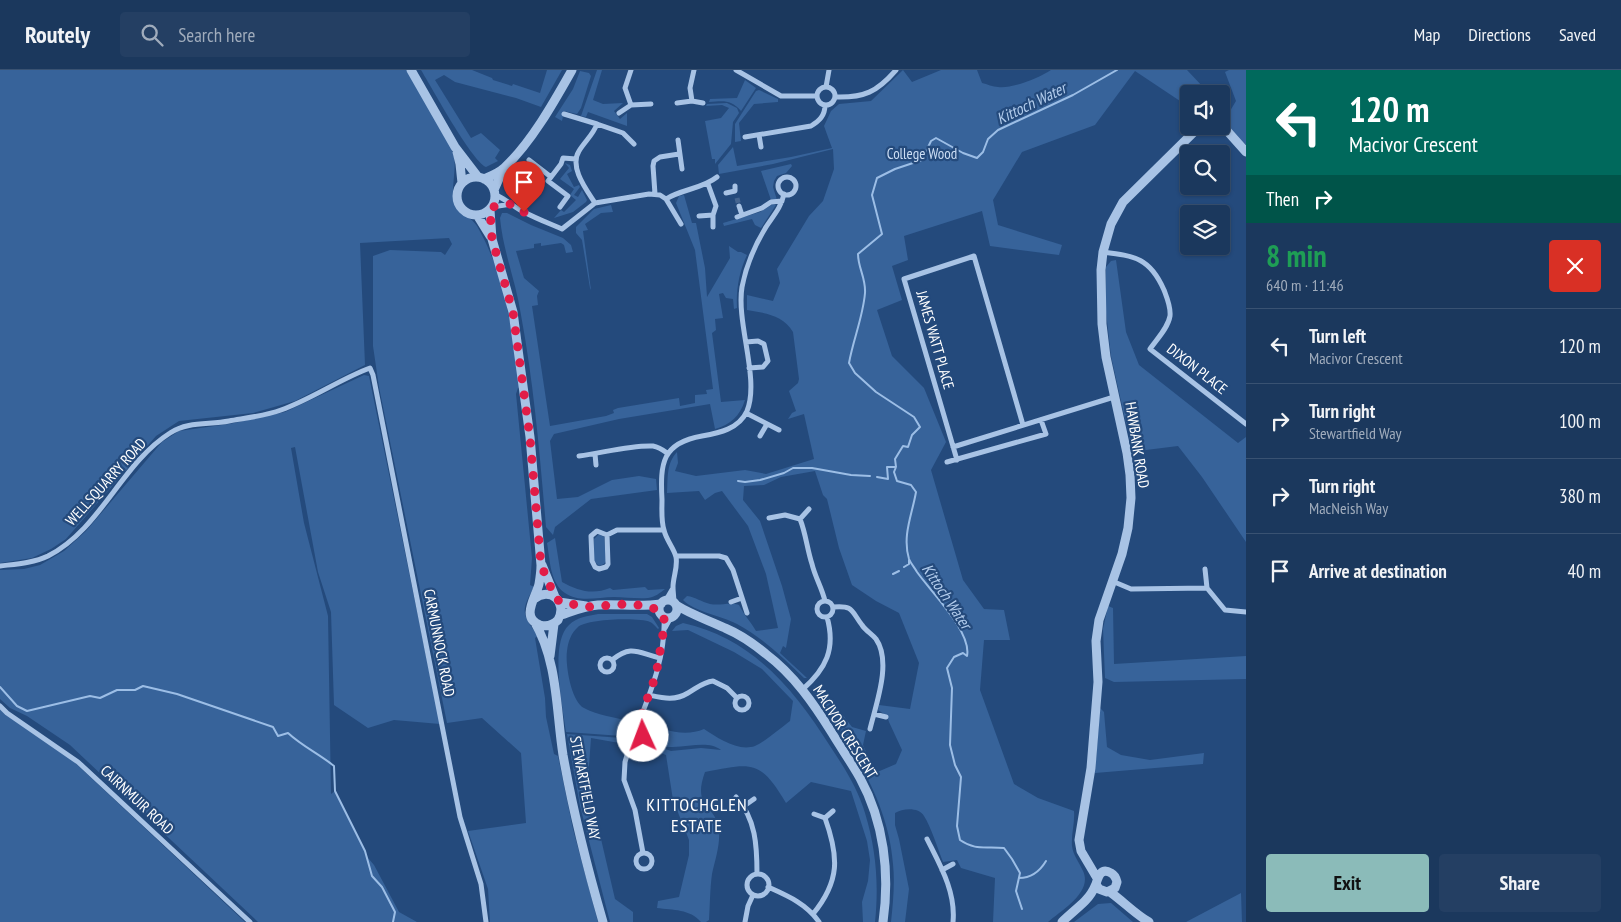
<!DOCTYPE html>
<html lang="en">
<head>
<meta charset="utf-8">
<style>
  :root { --surface:#1b385d; --page:#243f63; --text:#f1f3f6; --muted:#a0acbc; --line:#395272; --accent:#8bbbb9 }
  body { margin:0; font-family:"PT Sans Narrow",sans-serif; background:var(--page); color:var(--text); height:100vh; display:flex; flex-direction:column; font-size:19px; white-space:nowrap }
  * { box-sizing:border-box; margin:0 }
  p { font-size:16px; color:var(--muted) }
  .icon { flex:none; width:28px; height:28px; fill:none; stroke:currentColor; stroke-width:2; stroke-linecap:round; stroke-linejoin:round }
  .map { position:relative; flex:1; overflow:hidden }
  .side { display:flex; flex-direction:column; background:var(--surface); width:375px }
  .side>* { flex:none }
  .guide { background:#00695c; color:#fff; overflow:hidden }
  .buttons { position:absolute; left:1180px; top:15px; display:grid; gap:10px }
  .buttons a { display:grid; place-items:center; width:50px; height:50px; border-radius:5px; background:var(--surface); box-shadow:0 1px 4px #0004,0 0 0 1px var(--line); font-size:25px }
  .pin { position:absolute; display:grid; place-items:center; width:42px; height:42px; color:#fff; margin:-51px -21px; border-radius:50% 50% 50% 0; rotate:-45deg; box-shadow:0 0 5px #0007 }
  .pin .icon { rotate:45deg }
  .me { position:absolute; width:55px; margin:-28px; rotate:358deg; stroke-linejoin:round; filter:drop-shadow(0 0 4px #0008) }
  .turn { display:flex; align-items:center; gap:18px; height:105px; padding:0 20px; font-size:22px }
  .turn .icon { width:65px; height:65px; stroke-width:2.5 }
  .turn b { display:block; font-size:35px; line-height:42px }
  .then { display:flex; align-items:center; height:48px; padding:0 20px; background:#0003; gap:10px; font-size:19px }
  .round { display:grid; place-items:center; flex:none; width:52px; height:52px; border-radius:5px; background:var(--page) }
  .summary { display:flex; align-items:center; justify-content:space-between; height:85px; padding:0 20px }
  h1 { font-size:30px; font-weight:600; line-height:38px; color:#1e9e55 }
  .primary-button { display:flex; gap:10px; margin-top:auto; padding:10px 20px }
  .primary-button a { flex:1; height:58px; border-radius:5px; background:var(--accent); color:#111; font-size:20px; font-weight:600; line-height:58px; text-align:center }
  .primary-button a+a { background:var(--page); color:var(--text) }
  ul { padding:0; list-style:none }
  li { display:flex; align-items:center; gap:15px; height:75px; padding:0 20px; border-top:1px solid var(--line) }
  li div { flex:1 }
  li b { display:block; font-size:19px }
  li em { font-style:normal }
  header { display:flex; align-items:center; gap:30px; box-sizing:border-box; height:70px; padding:0 25px; background:var(--surface); border-bottom:1px solid var(--line) }
  header strong { font-size:24px }
  nav { display:flex; gap:28px; margin-inline-start:auto; font-size:18px }
  .search { width:350px; height:45px; background:var(--page); display:flex; align-items:center; gap:12px; box-sizing:border-box; padding:0 18px; border-radius:5px; color:var(--muted); font-size:19px }
  main { display:flex; flex:1; min-height:0 }
  .map>svg:first-child { display:block }
</style>
</head>
<body>
<header>
<strong>Routely</strong>
<div class="search"><svg class="icon" aria-label="search" viewBox="0 0 24 24"><circle cx="10" cy="10" r="6"/><path d="M15 15l6 6"/></svg>Search here</div>
<nav><a>Map</a><a>Directions</a><a>Saved</a></nav>
</header>
<main>
<div class="map">
<svg width="1246" height="852" viewBox="0 0 1246 852">
  <rect width="100%" height="100%" fill="#244a7c"/>
  <!-- green -->
  <path fill="#37639a" d="M0,0H407C416,16 426,33 435,49C442,61 451,73 454,87C457,101 449,123 456,135C461,144 472,148 477,156C506,206 512,262 520,317L518,318L516,324L532,488L530,515L534,517C521,541 521,543 538,566L535,568L545,628L546,647L554,684L558,686L573,759L598,852H490L488,819L468,761L526,753L521,683L482,648L447,653L379,317L373,276V186L390,180L441,182L445,185L452,174L449,168L360,173L365,295L295,331L253,343L179,351L156,366L66,469L51,479L32,488L0,493Z
    M421,0H472L492,8L493,10L512,16L513,14L540,23L547,0H562L541,37L516,28L455,12L444,5L435,10L471,68L481,63L500,80L495,88L498,91L486,97C471,90 432,18 421,0Z
    M597,0H602L593,30L603,34L623,33L614,41L620,49L627,43V56L588,42L586,47L581,46Z
    M903,0L912,12L941,0H977L982,13C987,14 993,17 998,17C1012,19 1039,8 1051,0H1187L1204,18L1200,24H1189V37L1135,1L1095,55L1022,82L993,130L998,155L1062,175L1059,185L990,176L982,141L904,166L908,190L892,196L902,230L877,240L892,286L924,318L946,372L931,400L963,510L984,539L1004,540L1010,570H984L980,620L1014,714L1038,728L1074,741C1075,753 1071,765 1072,776C1073,785 1079,792 1083,801C1093,822 1062,840 1048,852H993L995,808L961,798L957,790L943,792C938,779 931,757 924,746C919,737 903,738 895,743V755L899,769L909,819L905,852H891C893,833 895,813 893,794C888,728 849,674 813,621V618L815,616L832,631L852,657L866,661L863,675L875,703L896,694L902,680L889,652L887,646L878,640L879,635L910,639L919,593L899,543L876,531L852,515L839,478L827,429L823,425L815,401L781,407L764,415L744,416L743,430L760,451L782,516L791,549L786,578L783,576L780,583L807,608H804C784,589 762,567 737,554C722,546 695,542 683,530L687,526C696,527 701,532 710,534C719,536 730,532 739,535C744,545 751,552 756,561L778,558L766,504L748,456L722,421L715,423L705,430L699,421L667,423C668,408 666,394 677,382L678,393L675,401L696,406L745,400L766,404L814,389L804,344L788,349L792,343L796,341L789,321L798,313L799,309L793,262C783,245 765,243 747,240V225L773,231L780,213L777,199L809,146L823,131L834,99L833,79L773,94L719,104L718,95L733,77L737,96L791,87L832,78L824,56L831,41L839,34L871,31Z
    M1229,0H1246V75L1224,51L1236,31L1225,2Z
    M580,1L589,3L591,6L581,38L577,44L564,41L562,51L555,47L573,19Z
    M745,10L756,18L741,41C731,29 723,31 709,32L710,29L737,28Z
    M759,20L778,29V32L754,34L739,53L741,71L735,72V54L756,21Z
    M727,33L737,38L739,43L733,52L731,74L715,94V89H712L705,51L721,48L729,38L722,35L706,36L707,34Z
    M565,93L570,95L572,101L567,104L574,117L579,115L580,117L574,125L578,127L582,120L587,130L586,132L573,142L554,148L561,140L564,142L576,130L570,125L574,119L560,109L569,98Z
    M791,94L792,96L786,103L777,106L774,111L773,117L777,130H771L761,101Z
    M684,125L692,153H696L705,198L707,227L730,188L729,176L738,182H741L747,185C739,202 736,220 737,238L734,239L733,229L726,228L723,223L719,224L723,248L715,249L716,260L712,263L721,332L745,330C740,346 730,355 715,359L710,334L619,349L554,364L550,371L557,429L578,427L612,410L639,406L656,409L657,420L591,429L555,457L553,465L546,457C540,386 534,315 521,245C516,212 503,181 500,148L502,143H507L531,155L563,168L571,175L573,182L566,183L564,175L561,173L541,176V173L534,174V178L516,181L524,208L539,221L537,226L538,235L532,236L550,356L606,346L614,343L613,340L618,338L679,328L680,336L695,333V325L707,324L706,320L713,319L695,180L676,133L679,126Z
    M773,134L776,135L761,158L755,155L752,149L724,156L723,153L760,142Z
    M611,135L613,142L601,143L585,154L588,160L583,161L591,220L590,218L582,170L576,163V157L594,139Z
    M1116,190L1126,262L1139,295L1238,373L1246,367V472L1202,407L1178,376L1146,380L1133,385L1111,286L1106,242V197L1111,191Z
    M364,305L369,306L440,654L394,650L368,658L334,635L331,542L318,502L295,377L291,378L304,453L328,546L331,724L335,721L368,788L374,795L399,842L417,852H258L70,675L27,646L10,638L0,629V500L24,499L40,495L64,481L86,461L162,372L179,361L229,354L285,342Z
    M599,464L604,467L606,491L604,494L599,496L594,491V469Z
    M555,468L562,512C578,521 593,525 610,518L613,520L645,517L648,520L665,519C660,523 655,527 648,528C637,529 625,527 614,527C598,527 579,533 565,523C550,513 550,490 547,473Z
    M1108,536L1113,538L1114,594L1246,586V609L1114,612L1105,608L1103,559Z
    M598,544H647L652,547L659,558L658,559C656,557 653,553 650,552C640,547 586,549 578,557C571,563 568,572 567,581C565,594 571,631 584,638C597,645 614,647 628,651L623,657L622,666L566,662C563,638 549,573 569,555C577,547 588,546 598,544Z
    M683,553C752,568 794,619 830,676C844,697 858,719 865,743C876,779 879,814 875,852H863L862,832L868,811L870,790L867,771L851,721L811,712L786,733C760,689 752,693 705,702C691,740 718,734 719,762C720,776 715,790 712,804C710,818 710,835 709,850L706,852H701C690,839 673,840 657,838L658,831L679,827L689,785V770L673,730L666,685L654,680L632,679L641,676L645,672L671,681L701,678L721,680C702,666 673,687 647,670C649,663 645,658 646,651C662,661 686,667 704,659C718,668 738,682 755,676C763,673 782,657 790,651L793,631L762,599L734,582L688,560L672,561L676,556Z
    M1100,638L1104,642L1107,677L1121,685L1150,690L1204,683L1203,694L1095,703Z
    M0,639L54,673L245,852H0Z
    M567,664L622,668L625,674L591,668L587,724L601,769L615,829L633,842V852H610L580,736Z
    M1241,823L1242,852H1186Z
    M1111,833L1133,852H1074L1098,834Z"/>
  <g fill="none" stroke-linecap="round" stroke-linejoin="round">
    <!-- stream -->
    <path stroke="#9cbee6" stroke-width="2" d="M877,407L888,409L887,397H896
      M738,411L745,412L760,410L784,403L793,398H812L851,405L870,406
      M904,497L909,494V490
      M893,504L899,501
      M0,617L17,636L27,641L90,626L100,628L117,620H135L143,616L177,624L273,657L278,666L288,663C302,676 319,684 334,696L335,721L365,781L372,806L382,817L395,842L393,852
      M1019,808C1031,808 1040,801 1046,791
      M1022,839L1016,821L1020,803L1012,789L1004,778C985,776 976,781 960,770L957,756L961,707L955,695L950,675L952,618L947,598L954,587L963,583L967,586C972,562 931,522 917,502C915,498 911,494 909,489C902,466 912,445 916,422L911,415L897,411L894,402L896,397L895,389L903,376L908,377L912,365L920,357L914,347L876,322L855,303L849,293C853,270 863,247 865,223C866,208 858,198 858,184L882,164L872,125L877,108L895,99L922,90L931,71L936,68L963,83L977,88L983,82L988,69L998,60L1073,25L1117,0"/>
    <!-- minor-tunnel -->
    <path stroke="#456590" stroke-width="5" stroke-dasharray="5 2.5" stroke-linecap="butt" d="M737,128L739,136"/>
    <!-- minor -->
    <path stroke="#a8c3e5" stroke-width="5" d="M631,0L625,18L631,35L651,34
      M736,0L781,26H817
      M826,17L829,0
      M817 26a9 9 0 1 1 18 0a9 9 0 1 1-18 0Z
      M835,27C864,28 877,22 896,0
      M692,31L690,18L694,0
      M677,33L692,31L703,33
      M619,43L631,35
      M564,44L597,54C593,65 585,71 579,81C569,97 586,119 595,133
      M597,54L623,63L634,74
      M759,65L761,77
      M745,67L811,56C819,51 825,46 825,35
      M678,70L682,99
      M529,90L551,107
      M778 116a9 9 0 1 1 18 0a9 9 0 1 1-18 0Z
      M708,114L716,136L713,145V157
      M726,123L735,121V116
      M655,124L653,96L654,91L660,87L679,84
      M495,125C505,128 512,136 522,141C535,148 548,153 562,159L595,133L649,124L660,125L666,129L681,154
      M666,129C682,119 702,119 717,107
      M739,136L742,145
      M492,137L511,134
      M560,137L568,126L548,111L561,94L563,88L576,89
      M699,146L713,145
      M737,147L762,138L771,132L782,131
      M1103,182C1135,186 1150,188 1164,220C1167,228 1171,237 1170,246C1168,258 1157,269 1150,279L1246,354
      M746,272L758,271L764,274L768,291L763,297L749,298
      M746,343L779,360
      M760,366L767,354
      M953,377L1114,327
      M595,384L596,395
      M579,386C603,383 629,375 653,376C659,377 663,380 667,383
      M957,390L904,209L974,186L1023,355
      M947,392L1046,364L1041,350
      M769,448L785,445L800,449C806,464 807,479 812,494C815,507 822,518 825,531
      M800,449L809,439
      M607,465L597,461L591,466L592,491L595,497L599,499L606,497L608,494L607,465L617,460H664
      M676,486H719L726,488L733,500L747,543
      M0,496C16,494 33,493 48,486C101,459 121,394 170,363C188,351 209,355 229,351C246,348 265,346 281,340C312,329 340,309 370,298L373,305L460,747L481,814L486,852
      M1205,499L1207,518
      M1112,511L1131,519L1207,518L1225,540L1246,542
      M666,530L673,518
      M817 539a8 8 0 1 1 16 0a8 8 0 1 1-16 0Z
      M731,532L742,528
      M674,533C674,528 673,522 673,517C673,507 678,497 676,487C674,478 666,470 664,460C661,451 662,439 662,430C660,393 662,373 702,366C719,363 739,359 747,341C760,309 736,253 742,217C746,196 755,175 766,157C773,146 781,138 784,124
      M833,537C854,535 851,541 862,555C866,561 872,564 876,569C892,592 876,634 870,659
      M665,558L671,547
      M600 595a7 7 0 1 1 14 0a7 7 0 1 1-14 0Z
      M612,590C632,574 638,583 660,588
      M802,620C826,599 836,579 827,547
      M649,625C663,628 675,631 688,623C697,618 703,612 713,611L727,618L736,627
      M735 633a7 7 0 1 1 14 0a7 7 0 1 1-14 0Z
      M0,636L7,643L78,692L250,852
      M874,644L886,647
      M627 664a8 8 0 1 1 16 0a8 8 0 1 1-16 0Z
      M637,657C651,621 666,585 664,547
      M631,672L625,692L624,710L635,740L643,783
      M736,727C756,749 757,776 757,804
      M744,736L754,729
      M814,744L825,748
      M825,748L833,741
      M927,769C940,795 956,822 953,852
      M636 791a8 8 0 1 1 16 0a8 8 0 1 1-16 0Z
      M942,800L953,794
      M747 815a11 11 0 1 1 22 0a11 11 0 1 1-22 0Z
      M768,817C788,826 807,834 819,852
      M813,844C840,811 839,787 825,748
      M745,852L748,836L753,825"/>
    <!-- tertiary -->
    <path stroke="#a8c3e5" stroke-width="9" d="M411,0L455,77L478,107
      M1221,54L1246,82
      M457,82L460,94L462,113
      M457 126a19 19 0 1 1 38 0a19 19 0 1 1-38 0Z
      M484,109C491,106 499,103 504,98C531,73 554,32 572,0
      M494,120L503,100
      M490,140L492,169L513,242L517,272L530,367L541,495C541,501 540,508 539,514C536,527 520,548 540,555C547,557 553,555 558,550C568,532 550,516 534,529
      M477,145L490,166
      M542,495L555,527
      M659 539a9 9 0 1 1 18 0a9 9 0 1 1-18 0Z
      M559,532L586,536
      M676,535C692,545 708,550 725,558C739,564 754,574 766,584C794,605 814,634 832,663C841,678 851,692 860,708C884,752 890,803 883,852
      M561,545C573,541 585,536 598,535C619,534 640,537 661,534
      M534,551C558,591 556,640 563,685C573,741 587,797 603,852
      M550,586L554,554
      M1097,808L1081,781L1079,770L1091,698L1098,612L1096,571L1099,550L1122,484L1128,458L1131,428L1130,405L1127,383L1106,287L1102,254L1101,200L1103,182L1111,154L1123,132L1200,56
      M1110,822C1124,832 1135,844 1149,852
      M1062,852C1069,845 1078,838 1085,831C1089,827 1094,819 1096,814C1098,807 1101,797 1111,803C1115,805 1116,808 1117,812L1115,818L1107,822L1099,819L1096,814"/>
  </g>
  <g fill="none" stroke-linecap="round" stroke-linejoin="round">
    <!-- route -->
    <path stroke="#e11d48" stroke-width="9" stroke-dasharray="0 16.2" d="M524,142L511,134L492,137L490,140L492,169L513,242L517,272L530,368L541,495L555,527L560,532L588,537L626,534L648,536L660,541L664,547V558L656,605L637,657L642,661L643,666"/>
  </g>
  <g text-anchor="middle" stroke-width="4.5" stroke-linejoin="round" paint-order="stroke">
    <!-- park labels -->
    <g font-size="15" fill="#cbddf4" stroke="#244a7c">
      <text x="922" y="89">College Wood</text>
    </g>
    <!-- street labels -->
    <g font-size="15" fill="#fff" stroke="#244a7c">
      <text transform="translate(935 270) rotate(74)" y="5">JAMES WATT PLACE</text>
      <text transform="translate(1197 299) rotate(38)" y="5">DIXON PLACE</text>
      <text transform="translate(1137 375) rotate(81)" y="5">HAWBANK ROAD</text>
      <text transform="translate(106 412) rotate(-48)" y="5">WELLSQUARRY ROAD</text>
      <text transform="translate(439 573) rotate(79)" y="5">CARMUNNOCK ROAD</text>
      <text transform="translate(845 662) rotate(58)" y="5">MACIVOR CRESCENT</text>
      <text transform="translate(585 718) rotate(79)" y="5">STEWARTFIELD WAY</text>
      <text transform="translate(137 730) rotate(43)" y="5">CAIRNMUIR ROAD</text>
    </g>
    <!-- water labels -->
    <g font-size="16" font-style="italic" fill="#b3cded" stroke="#244a7c">
      <text transform="translate(1031 33) rotate(-26)" y="6">Kittoch Water</text>
      <text transform="translate(947 526) rotate(56)" y="6">Kittoch Water</text>
    </g>
    <!-- quarter labels -->
    <g font-size="18" letter-spacing="1" fill="#fff" stroke="#244a7c">
      <text x="697" y="741">KITTOCHGLEN<tspan x="697" dy="21">ESTATE</tspan></text>
    </g>
  </g>
</svg>
<div class="buttons">
<a><svg class="icon" aria-label="sound" viewBox="0 0 24 24"><path d="M4 9h4l5-4v14l-5-4H4zM17 9q2 3 0 6"/></svg></a>
<a><svg class="icon" aria-label="search" viewBox="0 0 24 24"><circle cx="10" cy="10" r="6"/><path d="M15 15l6 6"/></svg></a>
<a><svg class="icon" aria-label="layers" viewBox="0 0 24 24"><path d="M12 4l9 5-9 5-9-5zM3 14l9 5 9-5"/></svg></a>
</div>
<div class="pin" style="left:524px;top:142px;background:#d93025"><svg class="icon" aria-label="arrive" viewBox="0 0 24 24"><path d="M6 21V4h12l-3 4 3 4H6"/></svg></div>
<svg class="me" style="left:643px;top:666px" viewBox="-20 -20 40 40"><circle r="19" fill="#fff"/><path d="M0-13L10 11 0 6-10 11z" fill="#e11d48"/></svg>
</div>
<section class="side">
<div class="guide">
<div class="turn"><svg class="icon" aria-label="left" viewBox="0 0 24 24"><path d="M17 20v-9H6M10 6l-5 5 5 5"/></svg><div><b>120 m</b>Macivor Crescent</div></div>
<div class="then">Then<svg class="icon" aria-label="right" viewBox="0 0 24 24"><path d="M7 20v-9h11M14 6l5 5-5 5"/></svg></div>
</div>
<div class="summary"><div><h1>8 min</h1><p>640 m · 11:46</p></div><a class="round" style="background:#d93025;color:#fff"><svg class="icon" aria-label="close" viewBox="0 0 24 24"><path d="M6 6l12 12M18 6L6 18"/></svg></a></div>
<ul>
<li><svg class="icon" aria-label="left" viewBox="0 0 24 24"><path d="M17 20v-9H6M10 6l-5 5 5 5"/></svg><div><b>Turn left</b><p>Macivor Crescent</p></div><em>120 m</em></li>
<li><svg class="icon" aria-label="right" viewBox="0 0 24 24"><path d="M7 20v-9h11M14 6l5 5-5 5"/></svg><div><b>Turn right</b><p>Stewartfield Way</p></div><em>100 m</em></li>
<li><svg class="icon" aria-label="right" viewBox="0 0 24 24"><path d="M7 20v-9h11M14 6l5 5-5 5"/></svg><div><b>Turn right</b><p>MacNeish Way</p></div><em>380 m</em></li>
<li><svg class="icon" aria-label="arrive" viewBox="0 0 24 24"><path d="M6 21V4h12l-3 4 3 4H6"/></svg><div><b>Arrive at destination</b></div><em>40 m</em></li>
</ul>
<div class="primary-button"><a>Exit</a><a>Share</a></div>
</section>
</main>
</body>
</html>
